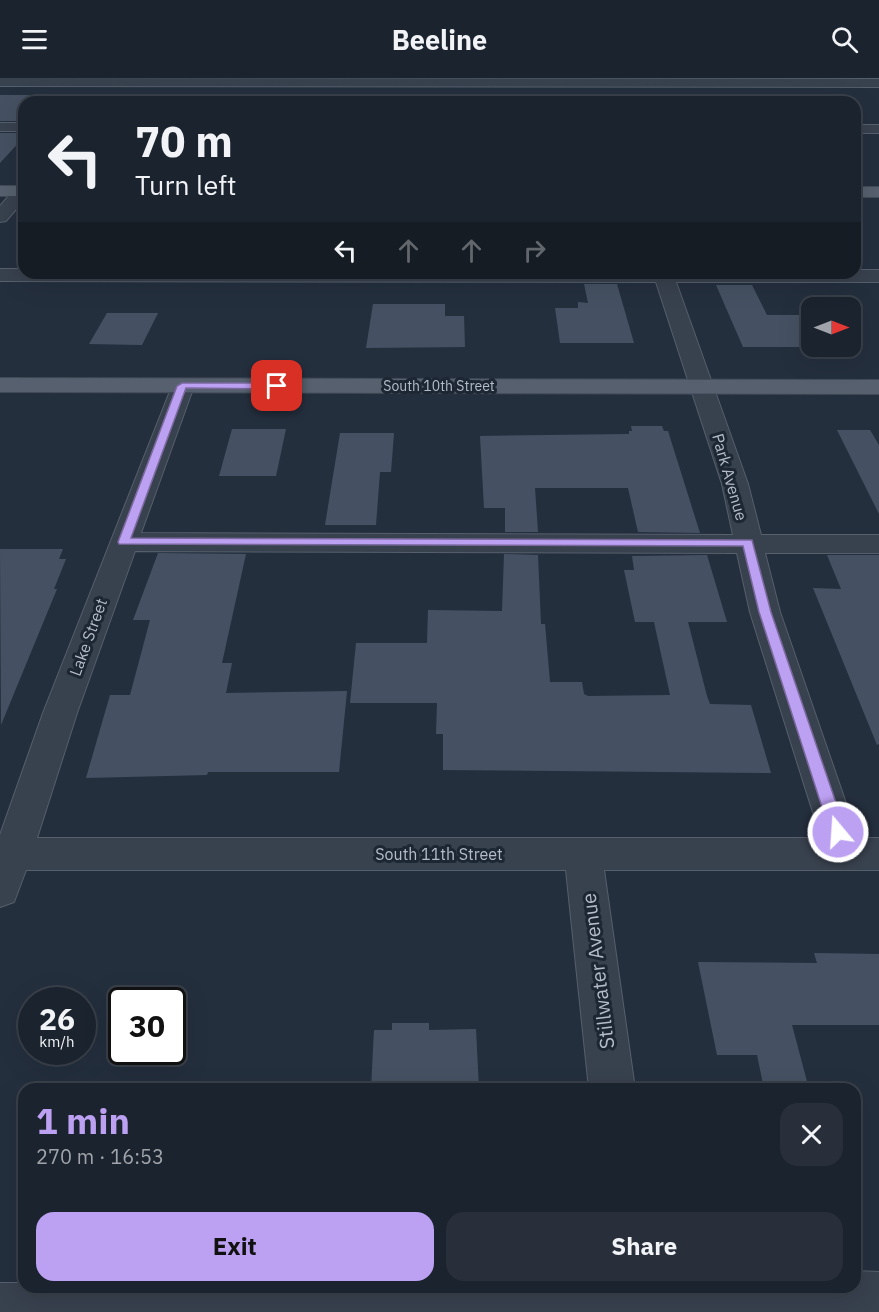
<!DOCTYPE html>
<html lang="en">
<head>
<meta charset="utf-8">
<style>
  :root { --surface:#1b232e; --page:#282f3a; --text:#f1f3f6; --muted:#a0a4aa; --line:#39404a; --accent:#bca0f2 }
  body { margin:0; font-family:"IBM Plex Sans",sans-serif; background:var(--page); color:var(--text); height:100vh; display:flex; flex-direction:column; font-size:22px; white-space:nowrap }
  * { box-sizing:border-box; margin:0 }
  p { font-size:20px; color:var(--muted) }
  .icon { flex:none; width:33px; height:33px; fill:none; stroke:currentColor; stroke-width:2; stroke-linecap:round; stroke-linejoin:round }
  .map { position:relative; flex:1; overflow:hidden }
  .drawer { position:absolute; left:18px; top:1005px; width:843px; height:210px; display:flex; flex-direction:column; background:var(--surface); border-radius:18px; box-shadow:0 6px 24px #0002,0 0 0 2px var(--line) }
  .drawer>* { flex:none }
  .hud { position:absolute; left:18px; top:18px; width:843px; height:183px; border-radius:18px; box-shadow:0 6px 24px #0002,0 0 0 2px var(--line); background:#1b232e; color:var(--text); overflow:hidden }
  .needle { width:39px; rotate:90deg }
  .fabs { position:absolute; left:801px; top:219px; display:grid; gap:12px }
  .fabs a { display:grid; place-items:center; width:60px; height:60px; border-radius:12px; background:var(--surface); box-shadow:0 6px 24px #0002,0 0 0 2px var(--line); font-size:30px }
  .speed { position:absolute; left:18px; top:909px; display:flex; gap:12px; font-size:30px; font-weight:700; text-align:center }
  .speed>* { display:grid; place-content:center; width:78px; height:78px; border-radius:50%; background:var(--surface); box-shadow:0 6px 24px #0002,0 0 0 2px var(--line); line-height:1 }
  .speed small { font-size:15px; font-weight:400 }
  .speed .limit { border:3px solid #111; border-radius:9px; background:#fff; color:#111 }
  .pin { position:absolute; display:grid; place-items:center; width:51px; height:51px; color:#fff; margin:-26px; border-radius:12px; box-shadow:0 3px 9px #0006 }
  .me { position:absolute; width:66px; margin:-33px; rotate:342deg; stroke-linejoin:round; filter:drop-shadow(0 0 4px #0008) }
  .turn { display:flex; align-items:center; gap:21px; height:126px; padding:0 18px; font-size:27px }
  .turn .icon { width:78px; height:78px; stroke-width:2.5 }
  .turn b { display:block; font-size:42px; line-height:51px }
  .lanes { display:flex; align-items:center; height:57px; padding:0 18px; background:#0003; justify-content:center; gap:30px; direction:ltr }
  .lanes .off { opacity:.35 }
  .round { display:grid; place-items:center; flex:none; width:63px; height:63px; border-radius:18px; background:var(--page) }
  .headline { display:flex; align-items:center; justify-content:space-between; height:102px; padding:0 18px }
  h1 { font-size:36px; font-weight:700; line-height:45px; color:var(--accent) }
  .button { display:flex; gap:12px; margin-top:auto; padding:12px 18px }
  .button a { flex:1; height:69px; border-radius:18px; background:var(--accent); color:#111; font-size:24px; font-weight:700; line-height:69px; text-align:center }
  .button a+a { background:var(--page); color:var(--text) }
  header { display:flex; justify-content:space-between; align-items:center; height:78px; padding:0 18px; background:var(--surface); font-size:27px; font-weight:700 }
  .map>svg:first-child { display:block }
</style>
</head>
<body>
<header><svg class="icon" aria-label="menu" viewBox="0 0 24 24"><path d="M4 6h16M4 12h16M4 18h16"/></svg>Beeline<svg class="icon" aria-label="search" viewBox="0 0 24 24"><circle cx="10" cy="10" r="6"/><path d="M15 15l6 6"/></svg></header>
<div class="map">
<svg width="879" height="1234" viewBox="0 0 879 1234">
  <rect width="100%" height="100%" fill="#242f3e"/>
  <!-- building -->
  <path fill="#455162" d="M0,17H63L57,24H24V43H0Z
    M0,55H24V59L0,85Z
    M584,206H617L634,265H560L555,230H578V224L588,225Z
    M716,207H752L767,237H801L812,256V268L819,269H743Z
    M373,226H445V238H464L465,269L366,270Z
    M107,235H158L142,267L89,266Z
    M631,348H662L664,353H668L700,455L638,454L628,410H535L538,454H505V430H484L480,358L629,356V353H632Z
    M232,351H286L276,398H219Z
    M837,352H870L879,367V436Z
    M340,355H394L391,394H380L376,447H325Z
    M0,471H63L59,481H66L54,511H57L1,647Z
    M158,475L246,476L222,585H232L226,615L347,613L339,694H208L207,697L86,700L110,617H130L150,542H133Z
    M504,476L538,477L541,546H545L550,604H582L584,616L588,618L670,617L654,544H635L624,492H634L632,478L707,477L727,544H688L707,618L710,626L751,627L771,695L443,692V656H436L437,625H350L356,565H427L428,532L502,533Z
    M827,477H879V666L877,667L813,510L841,511Z
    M814,875L879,876V947H792L809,1011H764L757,977H717L698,884L817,885Z
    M392,945H429V952L476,951L479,1011H371L374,952H392Z"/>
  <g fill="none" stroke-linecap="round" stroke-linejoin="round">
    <!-- minor casing -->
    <g stroke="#565f6c" stroke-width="2">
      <path id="minor" d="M0,0L879,1V9L0,8Z
        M0,45H24V53H0Z
        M855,47H879V55H855Z
        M24,106V122L6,143L0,144V128L18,107Z
        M0,191H24V195H855V192H879V204H676L748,406L761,457H879V475H765L780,534L858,760H879V792H604L635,1011H589L566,792H26L14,824L0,829V757L43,635L174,303H190L194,308L141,455L733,457L722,406L656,204L0,203ZM135,473L737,475L750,534L821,760H37L77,635Z
        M855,1193L879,1194V1234H0V1205H24V1209H855Z"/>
    </g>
    <!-- major casing -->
    <g stroke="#414a57" stroke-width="2">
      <path id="major" d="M0,108H24V118H0Z
        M855,109H879V119H855Z
        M0,300L879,302V316L0,314Z"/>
    </g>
    <!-- minor -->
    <use href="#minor" fill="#38414e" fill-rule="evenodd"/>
    <!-- major -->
    <use href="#major" fill="#56606e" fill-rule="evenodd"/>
  </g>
  <!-- route -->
  <path fill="#bca0f2" stroke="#7a689d" stroke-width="1.5" d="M182,305H277L282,308L277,311L186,310L131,460L752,462L771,534L846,754L844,759H833L830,754L759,534L743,468L119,466L118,464L177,308Z"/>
  <g text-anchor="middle" stroke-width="6" stroke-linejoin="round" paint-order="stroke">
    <!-- far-street labels -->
    <g font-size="14" fill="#b4bcc9" stroke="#1d2633">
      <text x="439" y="313">South 10th Street</text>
    </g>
    <!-- street labels -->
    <g font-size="16" fill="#b4bcc9" stroke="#1d2633">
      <text transform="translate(730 399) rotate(74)" y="6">Park Avenue</text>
      <text transform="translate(88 559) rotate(-70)" y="6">Lake Street</text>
      <text x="439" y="782">South 11th Street</text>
    </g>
    <!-- near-street labels -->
    <g font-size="20" fill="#b4bcc9" stroke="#1d2633">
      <text transform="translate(598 893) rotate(-97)" y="7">Stillwater Avenue</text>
    </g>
  </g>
</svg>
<div class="fabs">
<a><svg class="needle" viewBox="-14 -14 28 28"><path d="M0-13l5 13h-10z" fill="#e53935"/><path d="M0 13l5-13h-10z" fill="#a0a4aa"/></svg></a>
</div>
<div class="speed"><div>26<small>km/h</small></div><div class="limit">30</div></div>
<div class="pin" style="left:277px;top:308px;background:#d93025"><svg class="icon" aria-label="arrive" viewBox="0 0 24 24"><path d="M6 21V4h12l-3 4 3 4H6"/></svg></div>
<svg class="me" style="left:838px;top:754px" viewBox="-20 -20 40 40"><circle r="17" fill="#bca0f2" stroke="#fff" stroke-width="3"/><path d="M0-11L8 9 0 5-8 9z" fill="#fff"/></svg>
<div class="hud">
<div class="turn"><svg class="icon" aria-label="left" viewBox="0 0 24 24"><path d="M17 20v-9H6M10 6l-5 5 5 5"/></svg><div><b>70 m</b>Turn left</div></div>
<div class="lanes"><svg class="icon" aria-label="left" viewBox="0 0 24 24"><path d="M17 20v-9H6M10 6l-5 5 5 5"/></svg><svg class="icon off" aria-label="ahead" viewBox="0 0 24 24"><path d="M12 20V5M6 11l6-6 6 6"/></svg><svg class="icon off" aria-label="ahead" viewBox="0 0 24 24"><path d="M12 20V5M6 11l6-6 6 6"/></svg><svg class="icon off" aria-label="right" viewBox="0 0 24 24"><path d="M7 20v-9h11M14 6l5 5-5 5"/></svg></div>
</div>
<section class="drawer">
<div class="headline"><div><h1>1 min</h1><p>270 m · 16:53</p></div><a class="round"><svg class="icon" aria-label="close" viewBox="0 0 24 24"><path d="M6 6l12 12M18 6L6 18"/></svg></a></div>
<div class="button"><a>Exit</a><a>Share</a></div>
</section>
</div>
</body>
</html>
